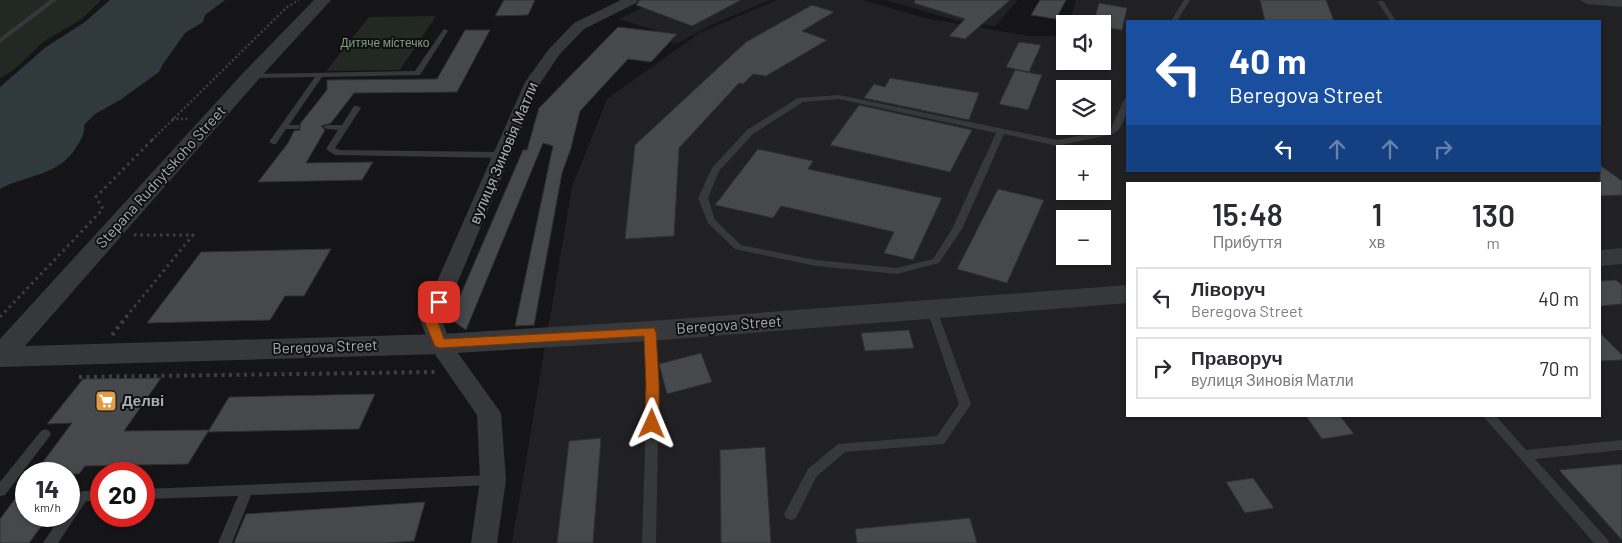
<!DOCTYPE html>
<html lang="uk">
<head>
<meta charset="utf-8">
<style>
  :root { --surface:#fff; --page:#f7f7f7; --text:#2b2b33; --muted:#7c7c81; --line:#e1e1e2 }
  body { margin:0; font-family:Barlow,sans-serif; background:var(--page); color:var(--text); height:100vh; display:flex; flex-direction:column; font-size:19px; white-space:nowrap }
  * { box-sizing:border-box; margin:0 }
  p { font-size:16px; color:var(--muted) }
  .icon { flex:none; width:28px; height:28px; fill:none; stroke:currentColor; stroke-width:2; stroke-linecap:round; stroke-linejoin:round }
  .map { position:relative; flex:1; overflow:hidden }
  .side { position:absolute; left:1126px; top:182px; width:475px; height:235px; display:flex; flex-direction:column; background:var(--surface); border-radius:0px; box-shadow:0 1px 4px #0004 }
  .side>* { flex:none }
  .top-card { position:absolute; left:1126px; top:20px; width:475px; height:152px; border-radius:0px; box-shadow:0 1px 4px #0004; background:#1a4fa0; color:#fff; overflow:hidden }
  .tools { position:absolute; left:1056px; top:15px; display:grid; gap:10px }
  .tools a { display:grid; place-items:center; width:55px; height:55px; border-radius:0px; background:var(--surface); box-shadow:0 1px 4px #0004; font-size:25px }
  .speed { position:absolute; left:15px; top:462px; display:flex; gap:10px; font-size:25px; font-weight:700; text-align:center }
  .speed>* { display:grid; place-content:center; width:65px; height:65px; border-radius:50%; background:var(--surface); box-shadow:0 1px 4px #0004; line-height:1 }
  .speed small { font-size:12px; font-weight:400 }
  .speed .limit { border:8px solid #d22; background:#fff; color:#111 }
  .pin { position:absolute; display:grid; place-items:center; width:42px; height:42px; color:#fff; margin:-21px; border-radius:10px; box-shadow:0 2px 8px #0006 }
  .me { position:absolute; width:55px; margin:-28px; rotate:1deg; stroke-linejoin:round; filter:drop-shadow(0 0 4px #0008) }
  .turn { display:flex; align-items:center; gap:18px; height:105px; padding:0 20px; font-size:22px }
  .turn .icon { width:65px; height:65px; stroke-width:2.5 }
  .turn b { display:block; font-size:35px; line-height:42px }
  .lanes { display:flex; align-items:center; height:48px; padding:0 20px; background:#0003; justify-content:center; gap:25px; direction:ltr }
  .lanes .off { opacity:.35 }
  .eta { display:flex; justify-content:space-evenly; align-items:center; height:85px; text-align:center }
  .eta b { font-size:30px; font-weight:600; line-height:35px }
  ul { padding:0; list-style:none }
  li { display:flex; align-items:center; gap:15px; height:62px; margin:0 10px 8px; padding:0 10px; border:2px solid var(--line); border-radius:0px }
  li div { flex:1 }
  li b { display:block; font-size:19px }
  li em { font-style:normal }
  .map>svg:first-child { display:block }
</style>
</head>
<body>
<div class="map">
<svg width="1622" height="543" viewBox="0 0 1622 543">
  <rect width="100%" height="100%" fill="#151517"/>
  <!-- built -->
  <path fill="#212124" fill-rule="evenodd" d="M658,0H770L711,25L676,44L659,38L666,34L619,19Z
    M777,0H863L924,18L1029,36H1065V61H1102V24H1069L1076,0H1622V543H512L572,187L607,99L701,32ZM1128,21H1600V171H1128ZM1065,89H1102V126H1065ZM1065,154H1102V191H1065ZM1128,184H1600V416H1128ZM1065,219H1102V256H1065Z
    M885,0H1018L995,26L958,21Z"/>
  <!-- green -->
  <path fill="#222822" d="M0,0H101L82,19L43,42L15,69L0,78Z
    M436,16L400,70L326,71L369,17Z"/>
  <!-- water -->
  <path fill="#30393e" d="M110,0H225L205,15L203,22L185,33L163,64L159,72L120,100L95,114L84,125C85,134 82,138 77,146C60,176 28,174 0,189V87L46,47L85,22Z"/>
  <!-- building -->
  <path fill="#47484c" stroke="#2f3032" d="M504,0H535L528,15L495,16Z
    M640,0H741L692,26L636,5Z
    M915,0H1010L965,39L949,36L965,19L914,3Z
    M1040,0H1066L1056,19L1031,15Z
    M1260,0H1326L1334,21H1265Z
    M1099,3L1127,8L1122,30L1102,27V24H1093Z
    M812,5L834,12L802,31L827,40L766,76L753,74L743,84L739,83L679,148L674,236L625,239L635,145L746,42Z
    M618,27L677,34L651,62L628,59L580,111L571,148L562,173L534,325L515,326L553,146L543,143L466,330L456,323L451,317L523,150H527L539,108Z
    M465,30H490L457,92L354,93L331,123L321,126L325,130L306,163L373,162L362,180L258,182L288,143L294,131L300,130V124L327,90V80L437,79Z
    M1019,42L1041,45L1029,72L1006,67Z
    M1015,70L1042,75L1028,110L999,104Z
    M890,78L979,93L969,120L864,98L874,84L885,87Z
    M859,105L972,130L950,172L830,145Z
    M758,149L813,161L808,169L942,198L913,260L884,253L894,232L781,206L773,218L715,205Z
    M1600,165L1622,181V195L1600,196Z
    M998,189L1044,200L1007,283L957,269Z
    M331,249L304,296H285L270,320L147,323L201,252Z
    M1616,280L1622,285V304L1600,306V281Z
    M909,330L914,348L865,351L861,333Z
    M1600,333L1622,355V360L1600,361Z
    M701,353L712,382L667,394L659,364Z
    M161,378L124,431L209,430L188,464L85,466L79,474H34L72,423L47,424L83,379Z
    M375,394L359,429L208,432L229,397Z
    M1306,416H1340L1354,434L1322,439Z
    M601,438L593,543H557L569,441Z
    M765,447L771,543H721L720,450Z
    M1622,464V540L1559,470Z
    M1253,478L1274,508L1245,513L1226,482Z
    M26,484V516H49L29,543H0V519Z
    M425,502L414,541L387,543H234L246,514Z
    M970,518L977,543H857L855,529Z"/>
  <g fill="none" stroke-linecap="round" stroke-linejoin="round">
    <!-- path-far2 -->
    <path stroke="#3d3f42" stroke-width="2.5" stroke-dasharray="2 2.5" stroke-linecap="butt" d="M172,119H189
      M152,140L287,7L299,0"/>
    <!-- path-far1 -->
    <path stroke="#3d3f42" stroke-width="3" stroke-dasharray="2.5 4" stroke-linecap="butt" d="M0,317L103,209L96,197L153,139
      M126,317L193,235H133"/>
    <!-- path -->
    <path stroke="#3d3f42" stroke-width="4" stroke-dasharray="3 4.5" stroke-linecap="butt" d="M112,335L127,316
      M79,377L438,372"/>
    <!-- service -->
    <path fill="#37383b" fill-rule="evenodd" d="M50,0H57L0,43V38Z
      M1184,0H1190L1177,21H1171Z
      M1379,1H1383L1396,21H1390L1378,2Z
      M445,29L448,31L420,75L322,77L289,125H299V129H286L276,144H273L269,142L315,77L251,78L247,76L248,74L415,71L443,30Z
      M839,95L1057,140L1110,130L1124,100L1128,98C1128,109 1124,129 1113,134L1057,146L1004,134L962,229L939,263L897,274L816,266L735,249L708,223L698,198L712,168L747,130L798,98ZM839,99L996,133L952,229L933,259L897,268L816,260L741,245L715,220L708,198L719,171L753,134L803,102Z
      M354,106H357L361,108L335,148L340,150L502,152L506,155L502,158L335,155L326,149L338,130L327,129L323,127L327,125H342Z
      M932,306L937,310L971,404L944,444L845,452L816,477L796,518L791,520L786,518L784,514L808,469L838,444L937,436L959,404L927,310Z
      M650,327L654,328L655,331L659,384L656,543H642L647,384L645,331L646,328Z
      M1483,416H1496L1526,450L1622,440V450L1535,459L1607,539L1609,543H1594Z
      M45,429L49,431L51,434L49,437L5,495L0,496V482L41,431Z
      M492,475L496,476L498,480L496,484L492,485L251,495L232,543H218L238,496L144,499V489Z
      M83,491H101V501H86L58,543H43L61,516H69C69,506 72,494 83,491Z"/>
    <!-- minor -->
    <path fill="#37383b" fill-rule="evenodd" d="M621,0H638L636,3L584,29L559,55L541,82L442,320L450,342L501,413L506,480L497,543H471L480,480L477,415L432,350L420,320L525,82L549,49L574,23Z
      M1580,0H1622V7L1587,4Z"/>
    <!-- tertiary -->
    <path fill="#37383b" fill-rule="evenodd" d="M314,0H331L258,80L25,346L440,334L650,321L1128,285V303L650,341L440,354L0,367V339L244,72Z
      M1622,248V264L1600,266V250Z"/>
  </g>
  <!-- route -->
  <path fill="#b45309" stroke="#753606" d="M439,298L445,302L437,320L444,339L654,328L656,332L659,384V424L657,427L652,429L647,427L645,424L646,384L644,336L440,348L436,347L434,344L424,320L434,300Z"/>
  <!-- icons -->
  <defs>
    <g id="supermarket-square" transform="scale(1.125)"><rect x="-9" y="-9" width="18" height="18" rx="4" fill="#df9d45" stroke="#101012"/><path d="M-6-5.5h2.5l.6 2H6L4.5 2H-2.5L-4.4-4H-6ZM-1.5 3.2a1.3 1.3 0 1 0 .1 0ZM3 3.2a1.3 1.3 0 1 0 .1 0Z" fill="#fff"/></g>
  </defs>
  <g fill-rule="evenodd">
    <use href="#supermarket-square" x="106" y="401"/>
  </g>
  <g text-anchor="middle" stroke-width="4" stroke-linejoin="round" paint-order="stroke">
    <!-- far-park labels -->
    <g font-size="12" fill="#829e81" stroke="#101012">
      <text x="385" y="47">Дитяче містечко</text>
    </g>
    <!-- street labels -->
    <g font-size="15" fill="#a8aeb5" stroke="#101012">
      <text transform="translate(504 153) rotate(-67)" y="5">вулиця Зиновія Матли</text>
      <text transform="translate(161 177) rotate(-48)" y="5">Stepana Rudnytskoho Street</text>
      <text transform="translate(729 325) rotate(-4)" y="5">Beregova Street</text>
      <text transform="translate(325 347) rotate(-2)" y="5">Beregova Street</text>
    </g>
    <!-- poi labels -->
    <g font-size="15" font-weight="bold" fill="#a8aeb5" stroke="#101012" text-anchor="start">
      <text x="122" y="406">Делві</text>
    </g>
  </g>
</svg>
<div class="tools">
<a><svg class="icon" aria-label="sound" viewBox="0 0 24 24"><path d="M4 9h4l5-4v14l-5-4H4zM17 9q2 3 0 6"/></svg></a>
<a><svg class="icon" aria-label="layers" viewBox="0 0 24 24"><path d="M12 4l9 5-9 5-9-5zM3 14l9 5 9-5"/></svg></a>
<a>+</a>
<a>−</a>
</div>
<div class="speed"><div>14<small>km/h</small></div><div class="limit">20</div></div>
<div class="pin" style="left:439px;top:302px;background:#d93025"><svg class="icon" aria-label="arrive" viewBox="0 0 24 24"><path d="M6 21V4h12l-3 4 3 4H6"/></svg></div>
<svg class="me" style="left:652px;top:424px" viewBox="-20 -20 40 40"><path d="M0-17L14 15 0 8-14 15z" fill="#b45309" stroke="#fff" stroke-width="4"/></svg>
<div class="top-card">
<div class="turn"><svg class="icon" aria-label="left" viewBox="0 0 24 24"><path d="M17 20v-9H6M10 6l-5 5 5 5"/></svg><div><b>40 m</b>Beregova Street</div></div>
<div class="lanes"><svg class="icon" aria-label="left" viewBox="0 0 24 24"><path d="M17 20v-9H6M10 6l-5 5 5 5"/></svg><svg class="icon off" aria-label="ahead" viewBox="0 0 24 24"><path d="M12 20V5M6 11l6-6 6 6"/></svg><svg class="icon off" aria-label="ahead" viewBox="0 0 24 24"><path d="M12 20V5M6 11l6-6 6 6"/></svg><svg class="icon off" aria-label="right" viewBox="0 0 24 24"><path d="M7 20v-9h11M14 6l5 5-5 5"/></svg></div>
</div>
<section class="side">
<div class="eta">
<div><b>15:48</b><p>Прибуття</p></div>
<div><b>1</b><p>хв</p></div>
<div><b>130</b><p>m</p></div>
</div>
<ul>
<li><svg class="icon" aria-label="left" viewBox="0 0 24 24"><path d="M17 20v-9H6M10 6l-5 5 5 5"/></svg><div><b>Ліворуч</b><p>Beregova Street</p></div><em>40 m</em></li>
<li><svg class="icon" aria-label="right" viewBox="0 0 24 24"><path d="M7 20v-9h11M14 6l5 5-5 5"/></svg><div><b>Праворуч</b><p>вулиця Зиновія Матли</p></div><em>70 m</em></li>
</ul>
</section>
</div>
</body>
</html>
